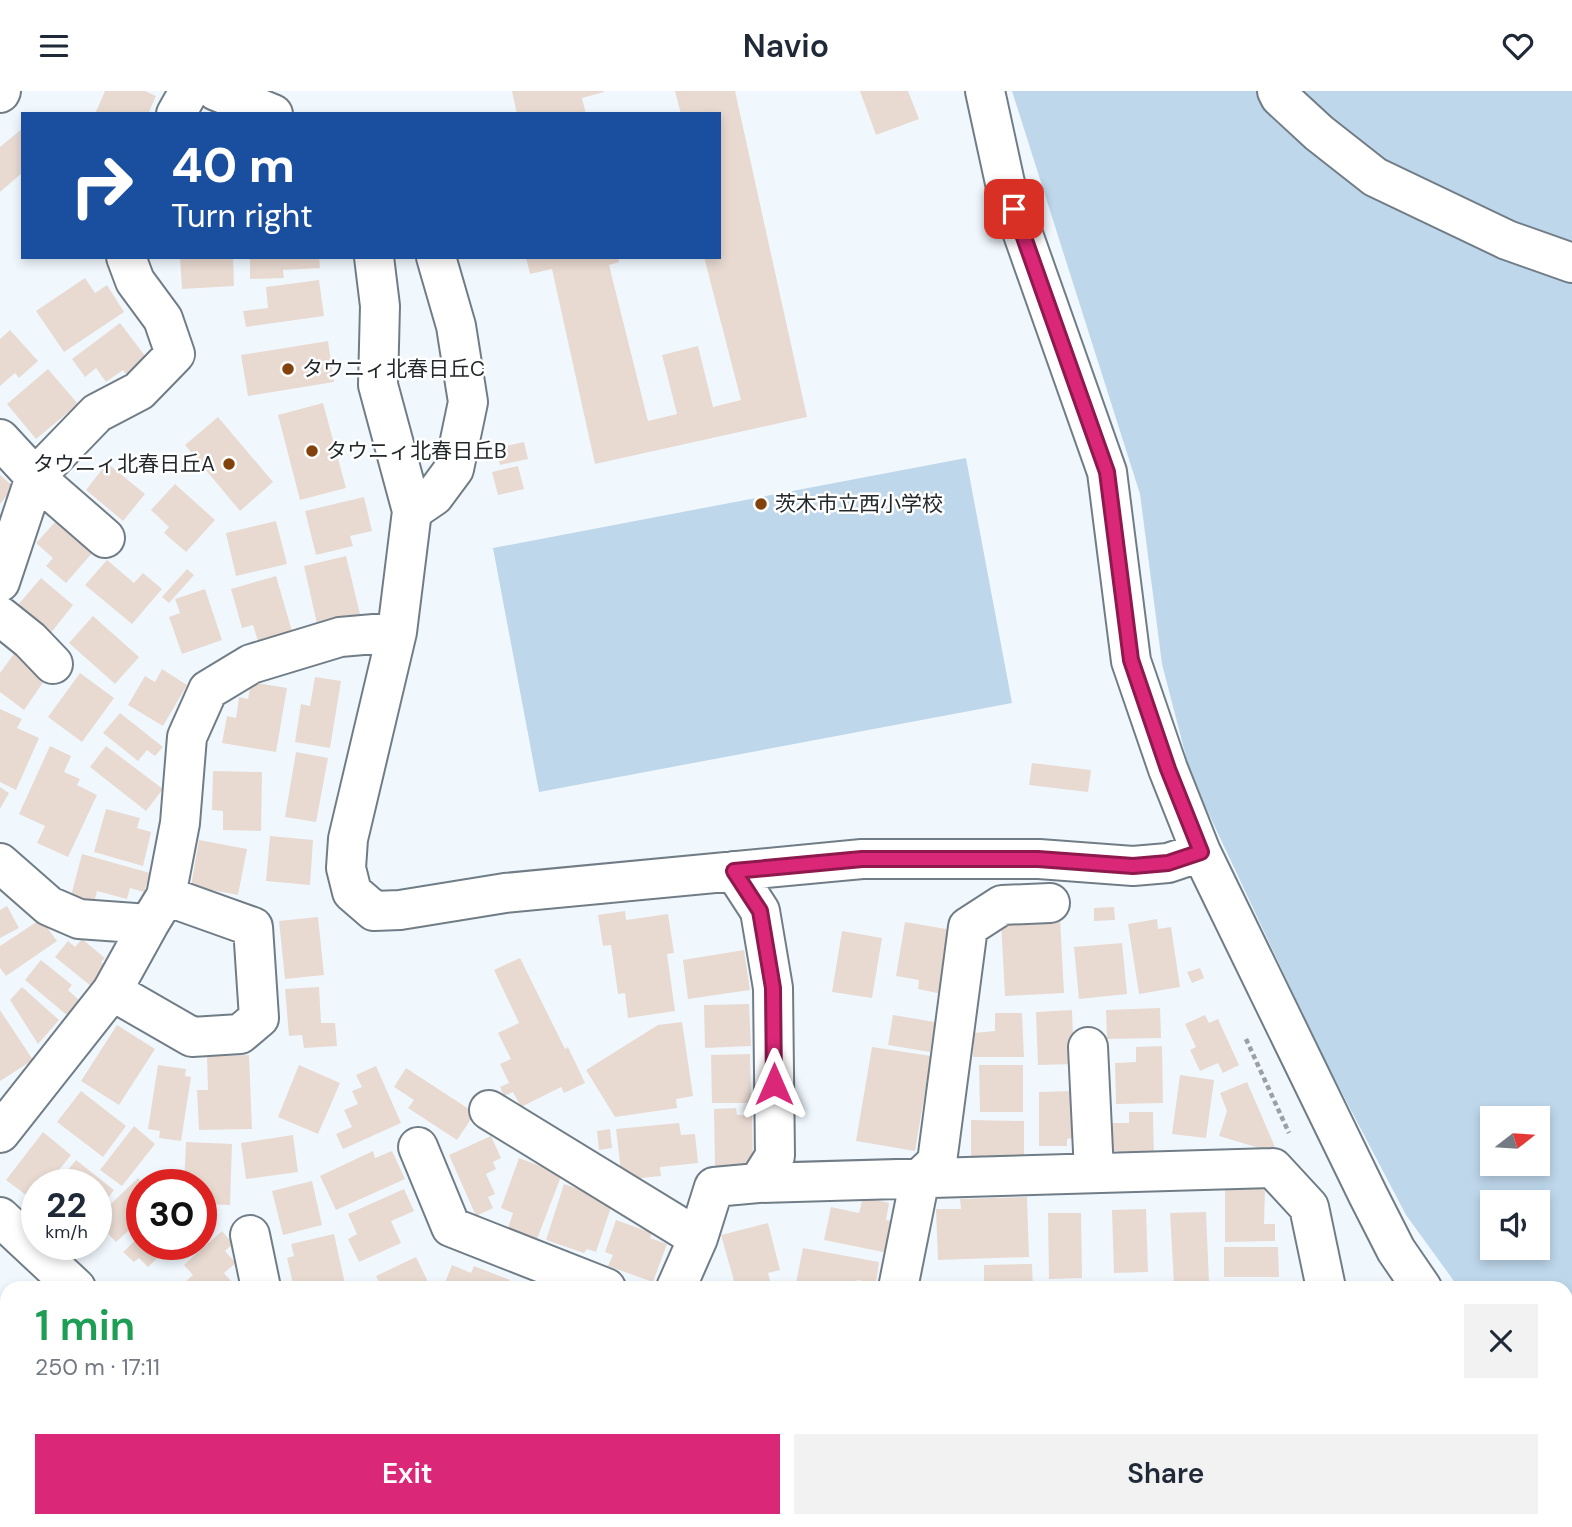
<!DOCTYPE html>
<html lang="en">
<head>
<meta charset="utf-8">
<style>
  :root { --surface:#fff; --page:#f2f2f3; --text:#1f2937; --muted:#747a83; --accent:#db2777 }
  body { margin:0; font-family:"DM Sans","Noto Sans JP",sans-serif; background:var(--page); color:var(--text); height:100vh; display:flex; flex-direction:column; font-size:26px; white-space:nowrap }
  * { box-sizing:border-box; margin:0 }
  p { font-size:23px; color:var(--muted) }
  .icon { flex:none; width:38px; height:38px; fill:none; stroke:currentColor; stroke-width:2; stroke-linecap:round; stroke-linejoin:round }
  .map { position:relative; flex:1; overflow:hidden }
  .details { position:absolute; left:0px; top:1190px; width:1573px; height:247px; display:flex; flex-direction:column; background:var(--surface); border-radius:21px 21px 0 0; box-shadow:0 4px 10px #0003 }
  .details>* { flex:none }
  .top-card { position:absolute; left:21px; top:21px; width:700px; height:147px; border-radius:0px; box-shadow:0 4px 10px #0003; background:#1a4fa0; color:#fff; overflow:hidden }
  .needle { width:46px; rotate:73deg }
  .fabs { position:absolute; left:1480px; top:1015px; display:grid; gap:14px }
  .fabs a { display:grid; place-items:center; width:70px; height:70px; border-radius:0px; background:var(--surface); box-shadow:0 4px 10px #0003; font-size:35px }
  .speed { position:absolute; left:21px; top:1078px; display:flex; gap:14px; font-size:35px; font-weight:700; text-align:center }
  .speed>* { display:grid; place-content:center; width:91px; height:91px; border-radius:50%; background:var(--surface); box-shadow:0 4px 10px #0003; line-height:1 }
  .speed small { font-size:18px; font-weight:400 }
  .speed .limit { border:10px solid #d22; background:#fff; color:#111 }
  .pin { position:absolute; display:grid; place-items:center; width:60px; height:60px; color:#fff; margin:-30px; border-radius:14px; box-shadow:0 4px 10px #0006 }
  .me { position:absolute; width:77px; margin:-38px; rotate:0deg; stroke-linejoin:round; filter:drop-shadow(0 0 5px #0008) }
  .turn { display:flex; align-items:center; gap:24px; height:147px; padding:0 35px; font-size:32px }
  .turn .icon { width:91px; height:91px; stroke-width:2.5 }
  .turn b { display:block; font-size:49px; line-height:60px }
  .round { display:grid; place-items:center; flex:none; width:74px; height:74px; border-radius:0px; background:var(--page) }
  .summary { display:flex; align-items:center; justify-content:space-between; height:119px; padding:0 35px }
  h1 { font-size:42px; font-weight:600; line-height:52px; color:#1e9e55 }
  .button { display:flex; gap:14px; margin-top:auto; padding:14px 35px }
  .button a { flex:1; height:80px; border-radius:0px; background:var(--accent); color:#fff; font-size:28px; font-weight:600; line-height:80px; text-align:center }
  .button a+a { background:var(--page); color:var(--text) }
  header { display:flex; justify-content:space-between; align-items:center; height:91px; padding:0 35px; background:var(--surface); font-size:32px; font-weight:600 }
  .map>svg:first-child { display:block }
</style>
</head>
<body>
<header><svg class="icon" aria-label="menu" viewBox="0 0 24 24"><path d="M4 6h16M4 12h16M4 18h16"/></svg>Navio<svg class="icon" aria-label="heart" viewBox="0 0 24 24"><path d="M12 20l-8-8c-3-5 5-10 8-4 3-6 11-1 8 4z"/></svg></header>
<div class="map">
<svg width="1572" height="1436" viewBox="0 0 1572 1436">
  <rect width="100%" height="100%" fill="#f0f8fe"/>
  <!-- green -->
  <path fill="#bed7eb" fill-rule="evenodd" d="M1012,0H1572V1300L1566,1296V1197H1459L1406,1124L1321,962L1191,685L1162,573L1140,403ZM1493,1027H1538V1073H1493ZM1493,1111H1538V1157H1493Z
    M966,367L1012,612L539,701L493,457Z"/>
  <!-- building -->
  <path fill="#e8dad1" d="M105,0H145L156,5L148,23H95Z
    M512,0H604V1L582,7L586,23H517Z
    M675,0H735L807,326L595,373L552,178L530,183L526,166H618L619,171L609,174L648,330L677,323L662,264L698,255L713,316L741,309L704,166H719V23H681Z
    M860,0H908L919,28L876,44Z
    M23,37V81L0,101V56Z
    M180,166H233L234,195L182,198Z
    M250,166H319L320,177L283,179L284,187L250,188Z
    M85,187L95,202L107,194L124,221L64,261L36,220Z
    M319,189L324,225L246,236L243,220L268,217L266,196Z
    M120,232L149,270L128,286L123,279L106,291L96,277L85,286L72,268Z
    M10,239L38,270L19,287L15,282L0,295V248Z
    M328,250L334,291L248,305L241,264Z
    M48,278L78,313L36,348L7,313Z
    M323,312L346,397L300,409L278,324Z
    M218,326L273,391L240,420L185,354Z
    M524,351L528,368L500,374L496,357Z
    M107,372L145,403L123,430L86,399Z
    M518,375L524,398L498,404L492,381Z
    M0,384L14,396L0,413Z
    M175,393L215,429L186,461L164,442L169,436L151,419Z
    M364,406L372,440L350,445L353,455L316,464L305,420Z
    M57,429L93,461L66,492L46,475L53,467L36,452Z
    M276,430L287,473L236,485L226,442Z
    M346,465L360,523L317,533L304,475Z
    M107,469L134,492L143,482L162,498L132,533L85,494Z
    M187,478L194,484L169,512L162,506Z
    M276,485L292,540L258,550L253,534L242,537L231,498Z
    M41,487L73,514L50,543L17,515Z
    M205,498L222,549L182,563L169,526L180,522L175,508Z
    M93,525L139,566L115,593L69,552Z
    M16,560L49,583L24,619L0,601V582Z
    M162,578L187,594L163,635L128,614L145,585L155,591Z
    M80,582L114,607L82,651L48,626Z
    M315,586L341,590L330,657L295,651L301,613L310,615Z
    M251,591L287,597L276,661L222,652L227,625L236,627L239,606L248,608Z
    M0,618L22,628L17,637L39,647L16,699L0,691Z
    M120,622L163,656L155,665L147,659L138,670L103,642Z
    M50,655L71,665L64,681L80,688L77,694L97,704L68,766L37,752L45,735L19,723Z
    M106,655L163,698L146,720L90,676Z
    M296,661L328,667L316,731L285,726Z
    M1032,672L1091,679L1088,701L1029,694Z
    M213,680L262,681L261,740L223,739V720L212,719Z
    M0,696L9,702L0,718Z
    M106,718L140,727L137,737L151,741L143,775L94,761Z
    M270,745L313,749L310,794L266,790Z
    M199,749L247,758L238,804L191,795Z
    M82,763L150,782L144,801L130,797L127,808L97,800L94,812L71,805Z
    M7,815L19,837L0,847V819Z
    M1114,816L1115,829L1094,830V817Z
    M625,820L626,829L668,823L674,862L667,863L675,920L628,927L625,902L618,903L611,854L603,855L598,824Z
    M318,826L324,884L285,888L279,830Z
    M1060,827L1064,902L1005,905L1001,830Z
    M41,828L57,850L6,885L0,877V855Z
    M1157,828L1158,838L1171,836L1180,896L1139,903L1128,833Z
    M905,831L952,839L942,903L918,898L919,889L896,885Z
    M842,840L882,847L872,907L832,901Z
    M82,848L105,867L101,871L106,876L91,895L55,866L68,850L75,856Z
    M1122,852L1127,903L1079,908L1074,856Z
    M744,859L750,899L688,908L683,869Z
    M520,867L565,958L568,956L585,992L564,1002L561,996L521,1016L513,1001L504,1005L500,996L509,992L500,973L511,968L498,942L519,932L494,879Z
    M41,869L72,894L68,899L80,910L68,925L25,889Z
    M1200,877L1204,887L1192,892L1187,881Z
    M22,896L59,929L38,953L10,909Z
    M319,896L321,932H335L337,955L304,957L302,944L289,945L285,898Z
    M749,913L751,955L705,957L704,914Z
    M1160,917L1161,947L1107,948L1106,919Z
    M0,919L33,969L0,990Z
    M1072,919L1074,973L1038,974L1036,921Z
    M995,922H1022L1024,966H973L974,942L995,940Z
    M893,924L935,931L930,961L888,954Z
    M1205,924L1209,932L1218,928L1239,974L1223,982L1218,972L1200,980L1190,959L1196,956L1185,933Z
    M682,931L693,1005L676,1008L677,1017L615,1026L586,979L658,934Z
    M117,934L155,958L119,1014L81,990Z
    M1162,955L1163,1012L1116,1013L1115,972L1136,971V956Z
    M872,956L931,965L915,1060L856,1050Z
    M750,963L751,1012H712L711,964Z
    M249,964L252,1038L199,1039L197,999H208L207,965Z
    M158,974L186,978L185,985L191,986L181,1050L159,1047L160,1040L148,1038Z
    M299,974L340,992L318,1043L278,1026Z
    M979,974H1023V1021H980Z
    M376,975L401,1032L343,1058L336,1043L352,1036L344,1019L358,1013L352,1000L362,996L356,984Z
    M406,977L475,1022L457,1049L408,1017L414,1009L394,996Z
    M1180,984L1214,989L1206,1047L1172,1043Z
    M1247,991L1275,1056L1259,1063L1256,1056L1219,1045L1227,1020L1220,1002Z
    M81,1000L126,1035L103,1066L57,1031Z
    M1073,1000L1074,1047L1067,1048V1055H1039V1001Z
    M736,1017L737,1024H752L753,1075H715L714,1018Z
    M1129,1021H1153L1154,1068H1118V1060H1108V1032H1129Z
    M971,1029L1024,1030V1071L971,1070Z
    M679,1032L681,1044L695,1043L698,1072L660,1076L661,1085L622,1089L616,1038Z
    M134,1035L155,1053L122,1095L100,1079Z
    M610,1038L612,1057L599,1059L597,1040Z
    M43,1041L71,1064L47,1094H37V1108L34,1110L6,1089Z
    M293,1044L298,1081L246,1088L241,1052Z
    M491,1045L501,1067L493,1071L496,1078L486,1083L495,1103L488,1106L493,1117L476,1125L449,1064Z
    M186,1051L232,1053L230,1114L201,1113V1094H184Z
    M373,1060L375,1067L392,1060L405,1088L336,1119L320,1085Z
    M519,1067L562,1083L537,1148L508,1137L513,1122L501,1117Z
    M76,1069L114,1099L104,1112L101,1110L96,1116V1094H56Z
    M138,1087L144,1094H142V1127L116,1151L96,1130V1127Z
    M312,1090L322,1134L283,1144L272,1100Z
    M564,1093L613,1110L596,1161L587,1158L584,1162L546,1149Z
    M404,1098L414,1120L391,1130L401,1152L359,1171L348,1148L357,1143L348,1123Z
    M1225,1098H1265L1264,1133H1275V1150L1225,1151Z
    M863,1106L889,1112L886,1129L895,1130L888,1162L824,1149L831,1116L859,1122Z
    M1027,1106L1029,1166L938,1169L936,1118H961L960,1108Z
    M1146,1118L1148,1181L1114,1182L1112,1119Z
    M1206,1121L1209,1191L1174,1193L1170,1122Z
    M1048,1122H1081L1082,1187L1049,1188Z
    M616,1129L652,1142L650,1147L667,1153L653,1191L608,1175L613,1164L605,1161Z
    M768,1132L780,1179L768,1182L772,1197H736L721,1144Z
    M222,1140L233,1153L225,1160L236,1172L224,1182L232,1191L226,1197H188L184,1192L193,1184L184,1174Z
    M142,1143V1153H172L148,1176L139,1167L134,1171L123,1161Z
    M334,1143L345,1193L329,1197H294L287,1167L294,1165L291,1153Z
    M1224,1156H1278L1279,1186H1224Z
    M803,1157L879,1171L876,1192L857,1189L855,1197H795Z
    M416,1166L429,1193L421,1197H382L376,1185Z
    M1032,1173L1033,1197H940V1193L984,1192V1174Z
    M452,1174L471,1182L474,1175L510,1189L507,1197H443Z
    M1149,1193L1150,1197H1110V1195Z
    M1284,1193V1197H1219V1195Z
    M7,1205V1256L5,1258L0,1250V1210Z
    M7,1268V1315L0,1306V1274Z
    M28,1430H87L90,1434L88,1436H32Z
    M114,1430H140L142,1436H116Z
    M206,1430H250V1436H206Z
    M278,1430H329L330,1431L328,1436H275Z
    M351,1430H395L392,1436H349Z
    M424,1430H456L454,1436H422Z
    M465,1430H506L504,1436H463Z
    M515,1430H554L552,1436H513Z
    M665,1430H718L717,1436H663Z
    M754,1430H825L823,1436H752Z
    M875,1430H946L944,1436H874Z
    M1332,1430H1336L1337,1436H1303Z
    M1442,1430H1493L1494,1436H1443Z"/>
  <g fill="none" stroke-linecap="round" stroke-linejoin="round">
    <!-- minor casing -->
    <g stroke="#717d86" stroke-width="42">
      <path id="minor" d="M216,0L273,23
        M985,0L1005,92L1107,381L1131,570L1168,678L1201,761L1368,1104L1396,1159L1422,1197
        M1277,0L1280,6L1319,42L1375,86L1507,149L1572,172
        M0,2L1,0
        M176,23L189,0
        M374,166L380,215L378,294L412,420L397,541L348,748L346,777L352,801L374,820L400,819L505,802L862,768H1039L1133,775L1168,772L1201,761
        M0,348L35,386L105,447
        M412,420L434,405L454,378L468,311L456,235L436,166
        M0,491L35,386L97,322L139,300L175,263L163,228L135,190L126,166
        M0,525L30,549L53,573
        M0,772L49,815L79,828L149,833L112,900L0,1042
        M734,780L760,820L773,897L775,1065L758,1092
        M149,833L166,805L180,732L187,646L208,599L251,573L340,546L397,541
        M112,900L192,946L240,943L259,927L253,836L166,805
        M1088,956L1094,1081
        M489,1019L698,1147
        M418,1056L451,1136L606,1197
        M0,1126L76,1197
        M250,1144L261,1197
        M676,1197L698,1147L714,1096L758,1092L1273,1077L1309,1116L1326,1197
        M898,1197L920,1087L937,1071L968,836L1002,814L1050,812
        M1566,1329L1572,1334
        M0,1375L7,1368
        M1048,1430C1076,1436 1130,1434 1160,1430
        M1377,1430L1378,1436
        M175,1436L176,1430
        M605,1436L608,1430
        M851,1436L852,1430"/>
    </g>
    <!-- path -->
    <path stroke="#9aa0a5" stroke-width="4.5" stroke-dasharray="5 3.5" stroke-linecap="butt" d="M1246,948L1289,1042"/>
    <!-- minor -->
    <use href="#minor" stroke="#fff" stroke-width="38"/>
  </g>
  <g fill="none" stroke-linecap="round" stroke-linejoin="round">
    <!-- route casing -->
    <g stroke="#8e194d" stroke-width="18">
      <path id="route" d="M774,993L773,897L760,820L734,780L862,768H1038L1133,775L1168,772L1201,761L1168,678L1131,569L1107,381L1014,118"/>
    </g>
    <!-- route -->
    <use href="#route" stroke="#db2777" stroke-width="12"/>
  </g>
  <!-- markers -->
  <g fill="#83420b" stroke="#fff" stroke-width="2.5">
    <circle cx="288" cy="278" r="7"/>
    <circle cx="312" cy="360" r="7"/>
    <circle cx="229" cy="373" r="7"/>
    <circle cx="761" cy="413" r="7"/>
  </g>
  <g text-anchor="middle" stroke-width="5" stroke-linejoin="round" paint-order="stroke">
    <!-- poi labels -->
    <g font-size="21" fill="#23282b" stroke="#fff" text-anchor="start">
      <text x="302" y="285">タウニィ北春日丘C</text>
      <text x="326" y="367">タウニィ北春日丘B</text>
      <text x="215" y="380" text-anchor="end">タウニィ北春日丘A</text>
      <text x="775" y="420">茨木市立西小学校</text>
    </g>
  </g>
</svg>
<div class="fabs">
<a><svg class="needle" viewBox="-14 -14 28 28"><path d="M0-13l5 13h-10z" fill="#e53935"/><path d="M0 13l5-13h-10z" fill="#747a83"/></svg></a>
<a><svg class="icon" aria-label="sound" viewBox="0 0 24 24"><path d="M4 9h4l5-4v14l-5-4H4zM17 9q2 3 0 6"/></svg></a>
</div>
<div class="speed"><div>22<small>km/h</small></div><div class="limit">30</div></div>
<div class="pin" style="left:1014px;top:118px;background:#d93025"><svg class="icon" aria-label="arrive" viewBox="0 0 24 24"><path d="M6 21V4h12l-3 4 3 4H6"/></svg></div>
<svg class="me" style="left:774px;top:993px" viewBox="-20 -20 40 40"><path d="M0-17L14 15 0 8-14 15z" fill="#db2777" stroke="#fff" stroke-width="4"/></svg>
<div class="top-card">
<div class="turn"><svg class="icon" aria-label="right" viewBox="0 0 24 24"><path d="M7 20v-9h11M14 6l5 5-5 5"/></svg><div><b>40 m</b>Turn right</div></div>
</div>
<section class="details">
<div class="summary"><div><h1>1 min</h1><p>250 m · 17:11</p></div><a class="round"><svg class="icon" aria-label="close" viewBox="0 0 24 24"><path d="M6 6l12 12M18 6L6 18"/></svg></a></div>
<div class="button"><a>Exit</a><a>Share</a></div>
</section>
</div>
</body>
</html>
